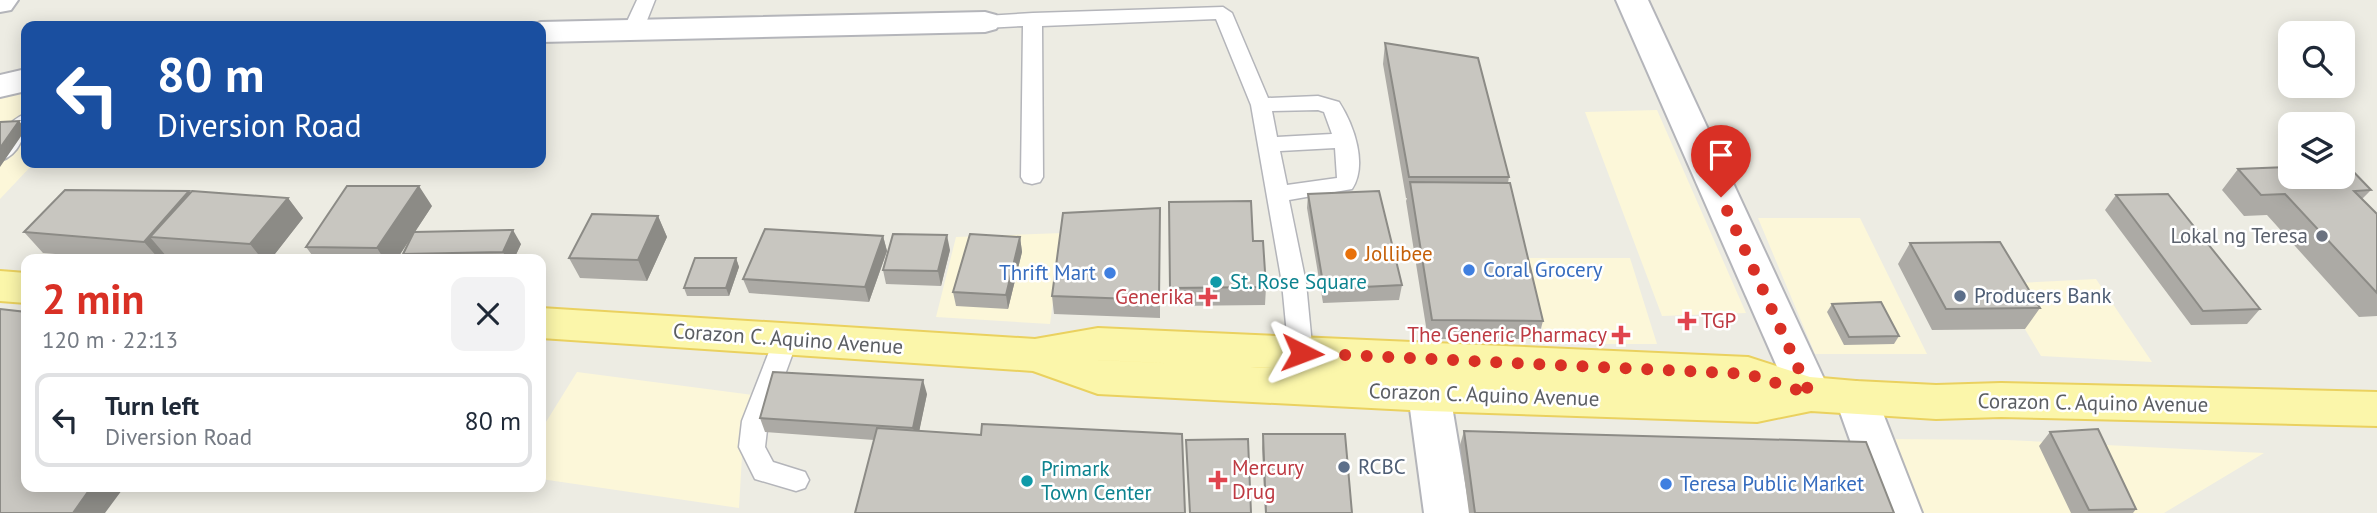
<!DOCTYPE html>
<html lang="en">
<head>
<meta charset="utf-8">
<style>
  :root { --surface:#fff; --page:#f2f2f3; --text:#1f2937; --muted:#747a83; --line:#e0e1e3; --accent:#d93025 }
  body { margin:0; font-family:"PT Sans",sans-serif; background:var(--page); color:var(--text); height:100vh; display:flex; flex-direction:column; font-size:26px; white-space:nowrap }
  * { box-sizing:border-box; margin:0 }
  p { font-size:23px; color:var(--muted) }
  .icon { flex:none; width:38px; height:38px; fill:none; stroke:currentColor; stroke-width:2; stroke-linecap:round; stroke-linejoin:round }
  .map { position:relative; flex:1; overflow:hidden }
  .details { position:absolute; left:21px; top:254px; width:525px; height:238px; display:flex; flex-direction:column; background:var(--surface); border-radius:14px; box-shadow:0 4px 18px #0003 }
  .details>* { flex:none }
  .hud { position:absolute; left:21px; top:21px; width:525px; height:147px; border-radius:14px; box-shadow:0 4px 18px #0003; background:#1a4fa0; color:#fff; overflow:hidden }
  .fabs { position:absolute; left:2278px; top:21px; display:grid; gap:14px }
  .fabs a { display:grid; place-items:center; width:77px; height:77px; border-radius:14px; background:var(--surface); box-shadow:0 4px 18px #0003; font-size:35px }
  .pin { position:absolute; display:grid; place-items:center; width:60px; height:60px; color:#fff; margin:-72px -30px; border-radius:50% 50% 50% 0; rotate:-45deg; box-shadow:0 0 7px #0007 }
  .pin .icon { rotate:45deg }
  .me { position:absolute; width:77px; margin:-38px; rotate:93deg; stroke-linejoin:round; filter:drop-shadow(0 0 5px #0008) }
  .turn { display:flex; align-items:center; gap:24px; height:147px; padding:0 21px; font-size:32px }
  .turn .icon { width:91px; height:91px; stroke-width:2.5 }
  .turn b { display:block; font-size:49px; line-height:60px }
  .round { display:grid; place-items:center; flex:none; width:74px; height:74px; border-radius:14px; background:var(--page) }
  .headline { display:flex; align-items:center; justify-content:space-between; height:119px; padding:0 21px }
  h1 { font-size:42px; font-weight:600; line-height:52px; color:var(--accent) }
  ul { padding:0; list-style:none }
  li { display:flex; align-items:center; gap:21px; height:94px; margin:0 14px 10px; padding:0 7px; border:4px solid var(--line); border-radius:14px }
  li div { flex:1 }
  li b { display:block; font-size:26px }
  li em { font-style:normal }
  .map>svg:first-child { display:block }
</style>
</head>
<body>
<div class="map">
<svg width="2377" height="513" viewBox="0 0 2377 513">
  <rect width="100%" height="100%" fill="#edece3"/>
  <!-- commercial -->
  <path fill="#fcf7d9" d="M26,88V163H34L0,199V93Z
    M1657,110L1746,313L1662,316L1585,112Z
    M1758,218H1860L1927,354H1815Z
    M1062,233L1050,324L936,317L956,237Z
    M1525,258H1630L1657,344H1546Z
    M2096,279L2152,362L2041,356L1998,284Z
    M577,372L753,395L743,438L739,508L541,479V430Z
    M1886,439L2007,440L2264,453L2164,513H1918Z"/>
  <g fill="none" stroke-linecap="round" stroke-linejoin="round">
    <!-- service casing -->
    <g stroke="#b4b5ba" stroke-width="3">
      <path id="service" d="M637,0H655L644,28L634,34L624,28Z
        M1223,7L1232,13L1268,98L1318,96L1339,102C1354,125 1368,165 1352,189L1289,200L1306,283L1314,366L1311,373L1302,376L1293,373L1290,366L1282,283L1251,105L1216,19L1042,26L1043,177L1040,182L1032,184L1024,182L1021,177L1023,26L985,28L976,22L985,16L1033,13ZM1318,110L1324,112L1332,134L1277,137L1272,111ZM1335,148L1337,178L1287,185L1280,151Z
        M26,114C27,132 20,155 0,161C0,143 5,120 26,114Z
        M786,330L795,332L798,339L768,421L765,447L773,462L805,472L809,480L805,488L796,491L755,479L739,447L742,421L774,339L777,332Z"/>
    </g>
    <!-- minor casing -->
    <g stroke="#b4b5ba" stroke-width="4">
      <path id="minor" d="M0,0H18L11,10L0,12Z
        M985,12L996,15L1001,22L996,29L985,32L541,42V26H529L541,22Z
        M26,69V91L0,97V75Z
        M1429,377L1444,382L1450,394L1470,513H1424L1408,394L1414,382Z
        M1856,381L1871,386L1877,398L1922,513H1876L1835,398L1841,386Z"/>
    </g>
    <!-- tertiary casing -->
    <g stroke="#b4b5ba" stroke-width="4">
      <path id="tertiary" d="M1616,0H1648L1831,394L1825,406L1810,411L1795,406L1789,394Z"/>
    </g>
    <!-- primary casing -->
    <g stroke="#ead15f" stroke-width="4">
      <path id="primary" d="M0,271L26,273V303L0,301Z
        M541,308L1035,339L1098,328L1748,357L1810,377L1856,381L1936,385L2001,383L2377,392V426L2001,417L1936,419L1811,411L1757,422L1429,411L1098,394L1033,371L541,338ZM1097,360H1098L1532,380Z"/>
    </g>
    <!-- service -->
    <use href="#service" fill="#fff" fill-rule="evenodd"/>
    <!-- minor -->
    <use href="#minor" fill="#fff" fill-rule="evenodd"/>
    <!-- tertiary -->
    <use href="#tertiary" fill="#fff" fill-rule="evenodd"/>
    <!-- primary -->
    <use href="#primary" fill="#fbf6aa" fill-rule="evenodd"/>
  </g>
  <!-- wall -->
  <path fill="#acaaa5" d="M1385,43L1509,177L1508,183L1543,321L1538,339H1428L1406,201L1407,198H1406L1383,64Z
    M2238,169L2371,190L2362,199L2377,214V316L2359,317L2267,215L2244,216L2222,190Z
    M189,191L190,193L288,198L303,218L271,259H187L168,258L167,257L165,259H117L43,253L24,232Z
    M1308,194L1402,285L1399,300L1323,303L1307,208Z
    M2116,195L2260,309L2247,324L2191,325L2105,210Z
    M1169,202L1253,241L1266,287L1265,305L1170,306Z
    M432,206L415,232L521,244L514,259H406L403,254L413,234L397,259H315L306,247Z
    M1160,208V318L1054,314L1052,296Z
    M658,216L667,237L647,281L580,278L569,258Z
    M883,236L887,251L869,302L749,293L743,279Z
    M1020,237L1022,252L1008,309L956,306L953,292Z
    M1910,243L2040,308L2025,329L1932,330L1898,264Z
    M950,250L941,286L886,284L883,270Z
    M736,258L739,267L729,296H687L684,288Z
    M1832,304L1899,336L1894,344L1844,345L1827,312Z
    M927,394L919,431L874,440L765,432L760,418Z
    M1464,431L1894,513H1469L1460,445Z
    M2050,432L2136,509L2133,513H2071L2039,446Z
    M1263,434L1352,513H1265L1262,448Z"/>
  <!-- shaded-wall -->
  <path fill="#8c8b86" d="M19,121L26,129L0,167V148Z
    M419,186L432,206L397,259H384L377,248Z
    M189,191L205,212L150,237L167,257L165,259H159L144,242Z
    M288,198L303,218L271,259H262L250,244Z
    M658,216L667,237L647,281L638,260Z
    M513,230L521,244L514,259H507L503,252Z
    M947,235L950,250L941,286L938,271Z
    M883,236L887,251L869,302L865,287Z
    M1020,237L1022,252L1008,309L1006,295Z
    M736,258L739,267L729,296L726,288Z
    M923,380L927,394L917,442L913,428Z
    M92,486H125L105,513H73Z"/>
  <!-- building -->
  <path fill="#c8c6c0" stroke="#8c8b86" stroke-width="2" d="M1385,43L1478,58L1509,177H1409Z
    M19,121L0,148V122Z
    M2343,164H2346L2371,190L2354,191L2377,214V293L2285,194L2261,195L2238,169L2291,167V177H2343Z
    M1410,182L1510,183L1543,321L1432,320Z
    M347,186H419L377,248L306,247Z
    M65,190L189,191L144,242L24,232Z
    M192,191L288,198L250,244L150,237Z
    M1379,191L1402,285L1324,289L1308,194Z
    M2168,194L2260,309L2203,311L2116,195Z
    M1251,201L1253,241H1263L1266,287L1170,288L1169,202Z
    M1160,208L1159,300L1052,296L1063,213Z
    M592,214L658,216L638,260L569,258Z
    M765,229L883,236L865,287L743,279Z
    M513,230L503,252L403,254L414,232Z
    M893,234L947,235L938,271L883,270Z
    M970,234L1020,237L1006,295L953,292Z
    M2000,242L2040,308L1946,309L1910,243Z
    M695,258H736L726,288H684Z
    M1881,302L1899,336L1849,337L1832,304Z
    M0,309L26,312V486H92L73,513H0Z
    M773,372L923,380L913,428L760,418Z
    M982,424L1182,434L1185,513H855L877,428L981,435Z
    M2098,429L2136,509L2089,510L2050,432Z
    M1464,431L1866,442L1894,513H1475Z
    M1263,434H1345L1352,513H1266Z
    M1248,439L1251,513H1190L1186,440Z"/>
  <g fill="none" stroke-linecap="round" stroke-linejoin="round">
    <!-- route -->
    <path stroke="#d93025" stroke-width="12" stroke-dasharray="0 21.6" d="M1302,353L1748,374L1810,394L1721,197"/>
  </g>
  <!-- markers -->
  <circle fill="#6b7280" stroke="#fff" stroke-width="2.5" cx="2322" cy="236" r="7"/>
  <circle fill="#e8710a" stroke="#fff" stroke-width="2.5" cx="1351" cy="254" r="7"/>
  <g fill="#3f7fe0" stroke="#fff" stroke-width="2.5">
    <circle cx="1469" cy="270" r="7"/>
    <circle cx="1110" cy="273" r="7"/>
    <circle cx="1666" cy="484" r="7"/>
  </g>
  <g fill="#0f9aa8" stroke="#fff" stroke-width="2.5">
    <circle cx="1216" cy="282" r="7"/>
    <circle cx="1027" cy="481" r="7"/>
  </g>
  <g fill="#5c6f8a" stroke="#fff" stroke-width="2.5">
    <circle cx="1960" cy="296" r="7"/>
    <circle cx="1344" cy="467" r="7"/>
  </g>
  <g fill="#e0444e" stroke="#fff" stroke-width="2.5">
    <path d="M1204.5 286.5h7v7h7v7h-7v7h-7v-7h-7v-7h7z"/>
    <path d="M1683.5 310.5h7v7h7v7h-7v7h-7v-7h-7v-7h7z"/>
    <path d="M1617.5 324.5h7v7h7v7h-7v7h-7v-7h-7v-7h7z"/>
    <path d="M1214.5 469.5h7v7h7v7h-7v7h-7v-7h-7v-7h7z"/>
  </g>
  <g text-anchor="middle" stroke-width="5" stroke-linejoin="round" paint-order="stroke">
    <!-- worship labels -->
    <g font-size="21" fill="#5b616d" stroke="#fff" text-anchor="end">
      <text x="2308" y="243">Lokal ng Teresa</text>
    </g>
    <!-- food labels -->
    <g font-size="21" fill="#c56008" stroke="#fff" text-anchor="start">
      <text x="1365" y="261">Jollibee</text>
    </g>
    <!-- shop labels -->
    <g font-size="21" fill="#366cbe" stroke="#fff" text-anchor="start">
      <text x="1483" y="277">Coral Grocery</text>
      <text x="1096" y="280" text-anchor="end">Thrift Mart</text>
      <text x="1680" y="491">Teresa Public Market</text>
    </g>
    <!-- culture labels -->
    <g font-size="21" fill="#0d838f" stroke="#fff" text-anchor="start">
      <text x="1230" y="289">St. Rose Square</text>
      <text x="1041" y="476">Primark<tspan x="1041" dy="24">Town Center</tspan></text>
    </g>
    <!-- service labels -->
    <g font-size="21" fill="#4e5e75" stroke="#fff" text-anchor="start">
      <text x="1974" y="303">Producers Bank</text>
      <text x="1358" y="474">RCBC</text>
    </g>
    <!-- health labels -->
    <g font-size="21" fill="#be3a42" stroke="#fff" text-anchor="end">
      <text x="1194" y="304">Generika</text>
      <text x="1701" y="328" text-anchor="start">TGP</text>
      <text x="1607" y="342">The Generic Pharmacy</text>
      <text x="1232" y="475" text-anchor="start">Mercury<tspan x="1232" dy="24">Drug</tspan></text>
    </g>
    <!-- street labels -->
    <g font-size="21" fill="#5b5e63" stroke="#fff">
      <text transform="translate(788 339) rotate(4)" y="7">Corazon C. Aquino Avenue</text>
      <text transform="translate(1484 395) rotate(2)" y="7">Corazon C. Aquino Avenue</text>
      <text transform="translate(2093 403) rotate(1)" y="7">Corazon C. Aquino Avenue</text>
    </g>
  </g>
</svg>
<div class="fabs">
<a><svg class="icon" aria-label="search" viewBox="0 0 24 24"><circle cx="10" cy="10" r="6"/><path d="M15 15l6 6"/></svg></a>
<a><svg class="icon" aria-label="layers" viewBox="0 0 24 24"><path d="M12 4l9 5-9 5-9-5zM3 14l9 5 9-5"/></svg></a>
</div>
<div class="pin" style="left:1721px;top:197px;background:#d93025"><svg class="icon" aria-label="arrive" viewBox="0 0 24 24"><path d="M6 21V4h12l-3 4 3 4H6"/></svg></div>
<svg class="me" style="left:1302px;top:353px" viewBox="-20 -20 40 40"><path d="M0-17L14 15 0 8-14 15z" fill="#d93025" stroke="#fff" stroke-width="4"/></svg>
<div class="hud">
<div class="turn"><svg class="icon" aria-label="left" viewBox="0 0 24 24"><path d="M17 20v-9H6M10 6l-5 5 5 5"/></svg><div><b>80 m</b>Diversion Road</div></div>
</div>
<section class="details">
<div class="headline"><div><h1>2 min</h1><p>120 m · 22:13</p></div><a class="round"><svg class="icon" aria-label="close" viewBox="0 0 24 24"><path d="M6 6l12 12M18 6L6 18"/></svg></a></div>
<ul>
<li><svg class="icon" aria-label="left" viewBox="0 0 24 24"><path d="M17 20v-9H6M10 6l-5 5 5 5"/></svg><div><b>Turn left</b><p>Diversion Road</p></div><em>80 m</em></li>
</ul>
</section>
</div>
</body>
</html>
